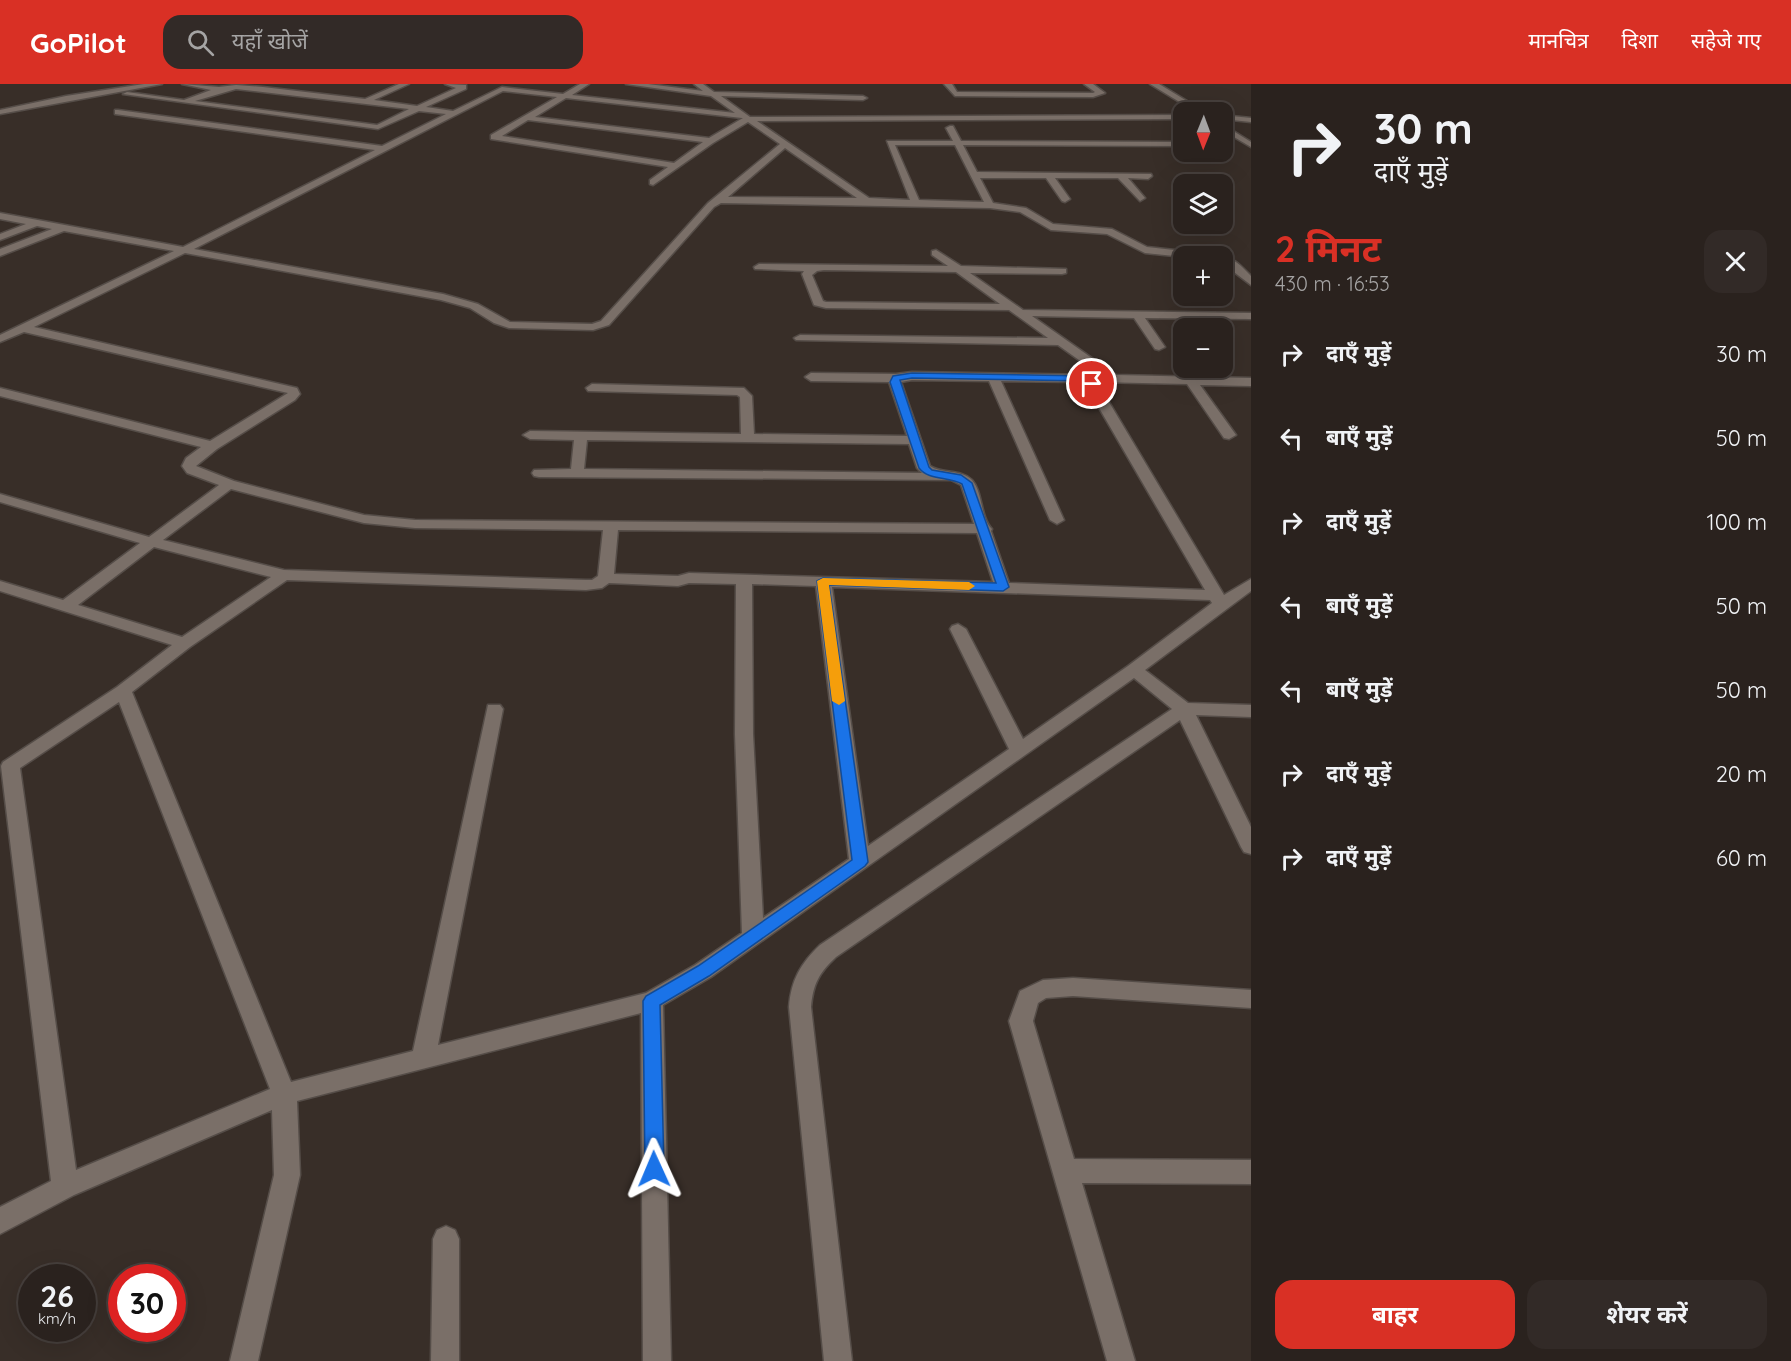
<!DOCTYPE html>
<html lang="hi">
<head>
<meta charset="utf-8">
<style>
  :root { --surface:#2a221e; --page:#322a27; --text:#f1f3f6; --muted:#a5a4a4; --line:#463f3c; --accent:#d93025 }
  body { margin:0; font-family:Quicksand,"Noto Sans Devanagari",sans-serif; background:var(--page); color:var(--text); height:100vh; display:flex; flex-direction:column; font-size:22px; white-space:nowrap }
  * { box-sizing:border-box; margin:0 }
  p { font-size:20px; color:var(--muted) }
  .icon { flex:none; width:33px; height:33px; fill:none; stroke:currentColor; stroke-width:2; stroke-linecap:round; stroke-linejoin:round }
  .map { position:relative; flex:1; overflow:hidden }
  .sheet { display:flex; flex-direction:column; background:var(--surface); width:540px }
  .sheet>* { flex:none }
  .banner { background:#2a221e; color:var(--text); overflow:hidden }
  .needle { width:39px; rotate:181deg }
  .buttons { position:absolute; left:1173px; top:18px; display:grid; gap:12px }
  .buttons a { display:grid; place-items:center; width:60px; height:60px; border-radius:12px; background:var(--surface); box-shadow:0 6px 24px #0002,0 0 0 2px var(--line); font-size:30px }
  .speed { position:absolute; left:18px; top:1180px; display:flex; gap:12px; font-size:30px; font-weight:700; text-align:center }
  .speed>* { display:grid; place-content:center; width:78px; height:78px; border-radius:50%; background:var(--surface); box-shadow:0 6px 24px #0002,0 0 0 2px var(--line); line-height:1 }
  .speed small { font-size:15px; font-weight:400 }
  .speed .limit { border:9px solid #d22; background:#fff; color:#111 }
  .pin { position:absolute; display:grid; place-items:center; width:51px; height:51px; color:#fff; margin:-26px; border:3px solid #fff; border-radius:50%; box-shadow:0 2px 6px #0007 }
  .me { position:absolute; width:66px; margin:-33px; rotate:359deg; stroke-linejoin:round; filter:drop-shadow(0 0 4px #0008) }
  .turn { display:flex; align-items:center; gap:21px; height:126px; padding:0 24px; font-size:27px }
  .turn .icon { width:78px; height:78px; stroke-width:2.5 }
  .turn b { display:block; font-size:42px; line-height:51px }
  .round { display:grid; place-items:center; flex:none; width:63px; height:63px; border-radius:18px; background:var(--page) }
  .head { display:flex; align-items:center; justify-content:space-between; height:102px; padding:0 24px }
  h1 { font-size:36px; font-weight:700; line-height:45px; color:var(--accent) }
  .cta { display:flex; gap:12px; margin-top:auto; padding:12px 24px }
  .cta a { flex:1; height:69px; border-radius:18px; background:var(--accent); color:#fff; font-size:24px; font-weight:700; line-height:69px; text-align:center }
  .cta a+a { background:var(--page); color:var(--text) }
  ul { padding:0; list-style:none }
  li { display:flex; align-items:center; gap:18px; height:84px; padding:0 24px }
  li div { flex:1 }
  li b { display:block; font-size:22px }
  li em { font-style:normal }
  header { display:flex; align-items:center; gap:36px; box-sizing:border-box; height:84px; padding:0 30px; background:var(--accent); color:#fff }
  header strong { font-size:28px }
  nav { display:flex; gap:33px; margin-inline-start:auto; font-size:21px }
  .search { width:420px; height:54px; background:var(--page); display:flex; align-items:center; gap:15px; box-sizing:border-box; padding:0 21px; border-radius:18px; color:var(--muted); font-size:22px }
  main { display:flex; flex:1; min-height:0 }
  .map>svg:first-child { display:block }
</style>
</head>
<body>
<header>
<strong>GoPilot</strong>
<div class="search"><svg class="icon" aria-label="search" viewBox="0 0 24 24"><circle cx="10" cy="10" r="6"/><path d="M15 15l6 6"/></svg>यहाँ खोजें</div>
<nav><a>मानचित्र</a><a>दिशा</a><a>सहेजे गए</a></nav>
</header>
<main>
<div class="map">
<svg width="1251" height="1277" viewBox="0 0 1251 1277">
  <rect width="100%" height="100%" fill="#382e28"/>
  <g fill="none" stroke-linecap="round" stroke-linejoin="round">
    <!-- minor casing -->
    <g stroke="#554d48" stroke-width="3">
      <path id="minor" d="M144,0H162L0,30V26L66,12Z
        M182,0L219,3L236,1L263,3L365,15L399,0H409L374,16L417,22L456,4L445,0L466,1V5L426,23L453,27L502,3L563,10L580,0H589L572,11L735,29L711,12L626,0H648L703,7L694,0H703L714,8L863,12L867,14L863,16L721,12L750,33L1184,31V35L757,37L869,114L910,116L887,57H953L946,44L950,42H953L961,57L1184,58V62L963,61L977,88L1151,90L1152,92L1148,95L1128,94L1145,114L1140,117L1118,94H1055L1070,115L1065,118L1062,117L1046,94H980L993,119L1026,124L1053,140L1112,145L1147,163L1202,169L1207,172L1184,173L1145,169L1107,150L1051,146L1020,128L990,124L721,119L714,123L609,241L593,246L509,244L494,239L470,224L441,216L185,169L34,243L297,304L300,310L295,316L217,365L196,382L234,397L364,431L415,436L974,440L961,401L951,396L539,393L534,392L532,389L534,386L571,385L574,356L530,355L523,351L530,347L741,350L740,313L737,311L588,307L586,304L592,300L744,304L752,312L754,350L907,352L889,298L811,297L805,293L811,289L896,290L912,288L1100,291L1058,261L796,256L794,254L800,251L1048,254L1009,226L826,224L814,221L802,190L804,187L755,185L754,183L759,180L948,182L932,171V167L936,166L961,182L1066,185V189L1062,190L970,189L1023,226L1251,229V235L1145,234L1165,263L1159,266L1155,265L1134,234L1032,232L1116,291L1251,294V302L1200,301L1236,351L1229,355L1224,354L1187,300L1097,298L1224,511L1251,495V507L1145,586L1188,619L1251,621V633L1196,631L1251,743V770L1244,768L1241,763L1180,636L836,873C819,889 813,900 811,923L852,1277H824L789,923C791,896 801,879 820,861L1172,625L1134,594L711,893L663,921L671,1277H643L641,929L297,1017L300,1091L258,1277H230L274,1091L272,1026L74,1111L0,1150V1123L51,1097L1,682L3,678L117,603L172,561L0,507V497L63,516L140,459L0,418V410L149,453L219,401L187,389L182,382L186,374L201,363L0,312V304L210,357L288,309L24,248L0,258V251L174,167L64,147L0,172V165L52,145L37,142L0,156V150L26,140L0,135V129L183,163L375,66L115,30V26H118L382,62L446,30L419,27L378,45L123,10L127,8L184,16L211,6ZM236,5L409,25L377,41L195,17ZM503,7L557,13L491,51V55L668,83L650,96V100L653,101L713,59L748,38L780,60L708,119L601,237L592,240L510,238L478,220L443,210L194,165ZM566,14L742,34H743L709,54L535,33ZM528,36L703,58L674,79L502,52ZM895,61H955L984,118L919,116ZM785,64L857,114L728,113ZM824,186L956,188L1000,220L826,218L823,217L812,191L817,187ZM912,296L989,297L1050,436L1057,440L1064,436L1001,297L1084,298L1205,506L1009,499L991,447L992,445C980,433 983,408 972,396C961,385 942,390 930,382L901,298ZM587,356L909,360L917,384L922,389L584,385ZM231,405L364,439L415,444L603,446L598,492L592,496H586L284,486L163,456ZM618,446L977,449L993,498L689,489L678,492L614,490ZM154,463L271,493L182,553L78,521ZM287,496L586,506L602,504L609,499L678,502L689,499L736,500L735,650L742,849L695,881L646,909L438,961L503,625L500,621H488L413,967L291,998L132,608L190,563ZM752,500L816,502L849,775L763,834L753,650ZM832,503L1210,516L1212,519L1128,582L1023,655L966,545L958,540L952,542L950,545L1009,665L868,762ZM119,618L270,1005L76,1086L20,684Z
        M944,0H952L957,8L1093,9L1095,8L1084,0H1093L1105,9L1093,13L955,12Z
        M1150,0H1159L1205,28H1196Z
        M1222,31L1251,34V38L1222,35Z
        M1222,40L1251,58V63L1222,46Z
        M1220,172C1234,173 1241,182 1251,192V201L1222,179V172Z
        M1073,894L1251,906V924L1073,912L1046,914L1038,919L1033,937L1074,1075L1251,1076V1100L1082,1099L1135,1277H1107L1009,937L1020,907L1043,896Z
        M446,1142L455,1146L459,1155V1277H431L433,1155L437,1146Z"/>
    </g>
    <!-- minor -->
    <use href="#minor" fill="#7a6f68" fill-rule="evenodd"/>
  </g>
  <!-- route -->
  <path fill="#1a73e8" stroke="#114b97" stroke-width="1.5" d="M912,289L1088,292L1096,300L1092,303L1085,297L912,294L900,296L929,383L932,386L961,391L972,399L1009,503L1003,507L829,501L868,778L865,782L709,892L660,921L664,1085L661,1092L654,1094L647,1092L645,1085L643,917L646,912L698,882L852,776L817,497L823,494L996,499L962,400C948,392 929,397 919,384L890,298L893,292Z"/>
  <!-- slow -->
  <path fill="#f59e0b" d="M823,494L969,498L975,502L969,506L829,501L845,617L839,621L832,617L817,497Z"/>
</svg>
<div class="buttons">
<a><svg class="needle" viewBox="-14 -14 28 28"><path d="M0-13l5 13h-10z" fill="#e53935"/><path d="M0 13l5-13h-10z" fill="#a5a4a4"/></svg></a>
<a><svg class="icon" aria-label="layers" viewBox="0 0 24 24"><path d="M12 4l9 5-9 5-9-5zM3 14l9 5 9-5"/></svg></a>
<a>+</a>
<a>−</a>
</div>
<div class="speed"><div>26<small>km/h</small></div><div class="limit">30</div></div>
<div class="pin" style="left:1092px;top:300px;background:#d93025"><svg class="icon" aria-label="arrive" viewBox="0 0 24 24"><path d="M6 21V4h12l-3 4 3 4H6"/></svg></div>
<svg class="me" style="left:654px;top:1085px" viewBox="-20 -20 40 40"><path d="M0-17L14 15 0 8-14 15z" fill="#1a73e8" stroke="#fff" stroke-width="4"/></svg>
</div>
<section class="sheet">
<div class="banner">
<div class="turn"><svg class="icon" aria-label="right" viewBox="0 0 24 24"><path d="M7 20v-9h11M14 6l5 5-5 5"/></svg><div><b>30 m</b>दाएँ मुड़ें</div></div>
</div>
<div class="head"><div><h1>2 मिनट</h1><p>430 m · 16:53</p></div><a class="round"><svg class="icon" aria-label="close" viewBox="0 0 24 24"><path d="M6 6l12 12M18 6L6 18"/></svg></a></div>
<ul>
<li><svg class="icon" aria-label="right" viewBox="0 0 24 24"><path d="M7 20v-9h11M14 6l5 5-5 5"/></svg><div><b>दाएँ मुड़ें</b></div><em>30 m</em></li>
<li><svg class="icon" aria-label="left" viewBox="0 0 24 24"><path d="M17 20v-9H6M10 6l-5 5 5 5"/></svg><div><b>बाएँ मुड़ें</b></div><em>50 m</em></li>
<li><svg class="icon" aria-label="right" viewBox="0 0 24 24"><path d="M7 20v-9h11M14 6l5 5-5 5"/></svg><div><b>दाएँ मुड़ें</b></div><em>100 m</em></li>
<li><svg class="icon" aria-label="left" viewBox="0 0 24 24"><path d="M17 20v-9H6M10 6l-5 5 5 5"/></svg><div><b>बाएँ मुड़ें</b></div><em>50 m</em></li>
<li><svg class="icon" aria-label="left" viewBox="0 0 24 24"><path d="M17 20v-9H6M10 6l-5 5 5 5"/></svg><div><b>बाएँ मुड़ें</b></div><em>50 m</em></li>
<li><svg class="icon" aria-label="right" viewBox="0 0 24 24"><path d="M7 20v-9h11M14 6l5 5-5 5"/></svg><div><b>दाएँ मुड़ें</b></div><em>20 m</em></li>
<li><svg class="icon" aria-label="right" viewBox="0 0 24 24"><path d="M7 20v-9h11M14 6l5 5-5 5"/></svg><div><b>दाएँ मुड़ें</b></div><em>60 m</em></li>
</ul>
<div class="cta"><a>बाहर</a><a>शेयर करें</a></div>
</section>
</main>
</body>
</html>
